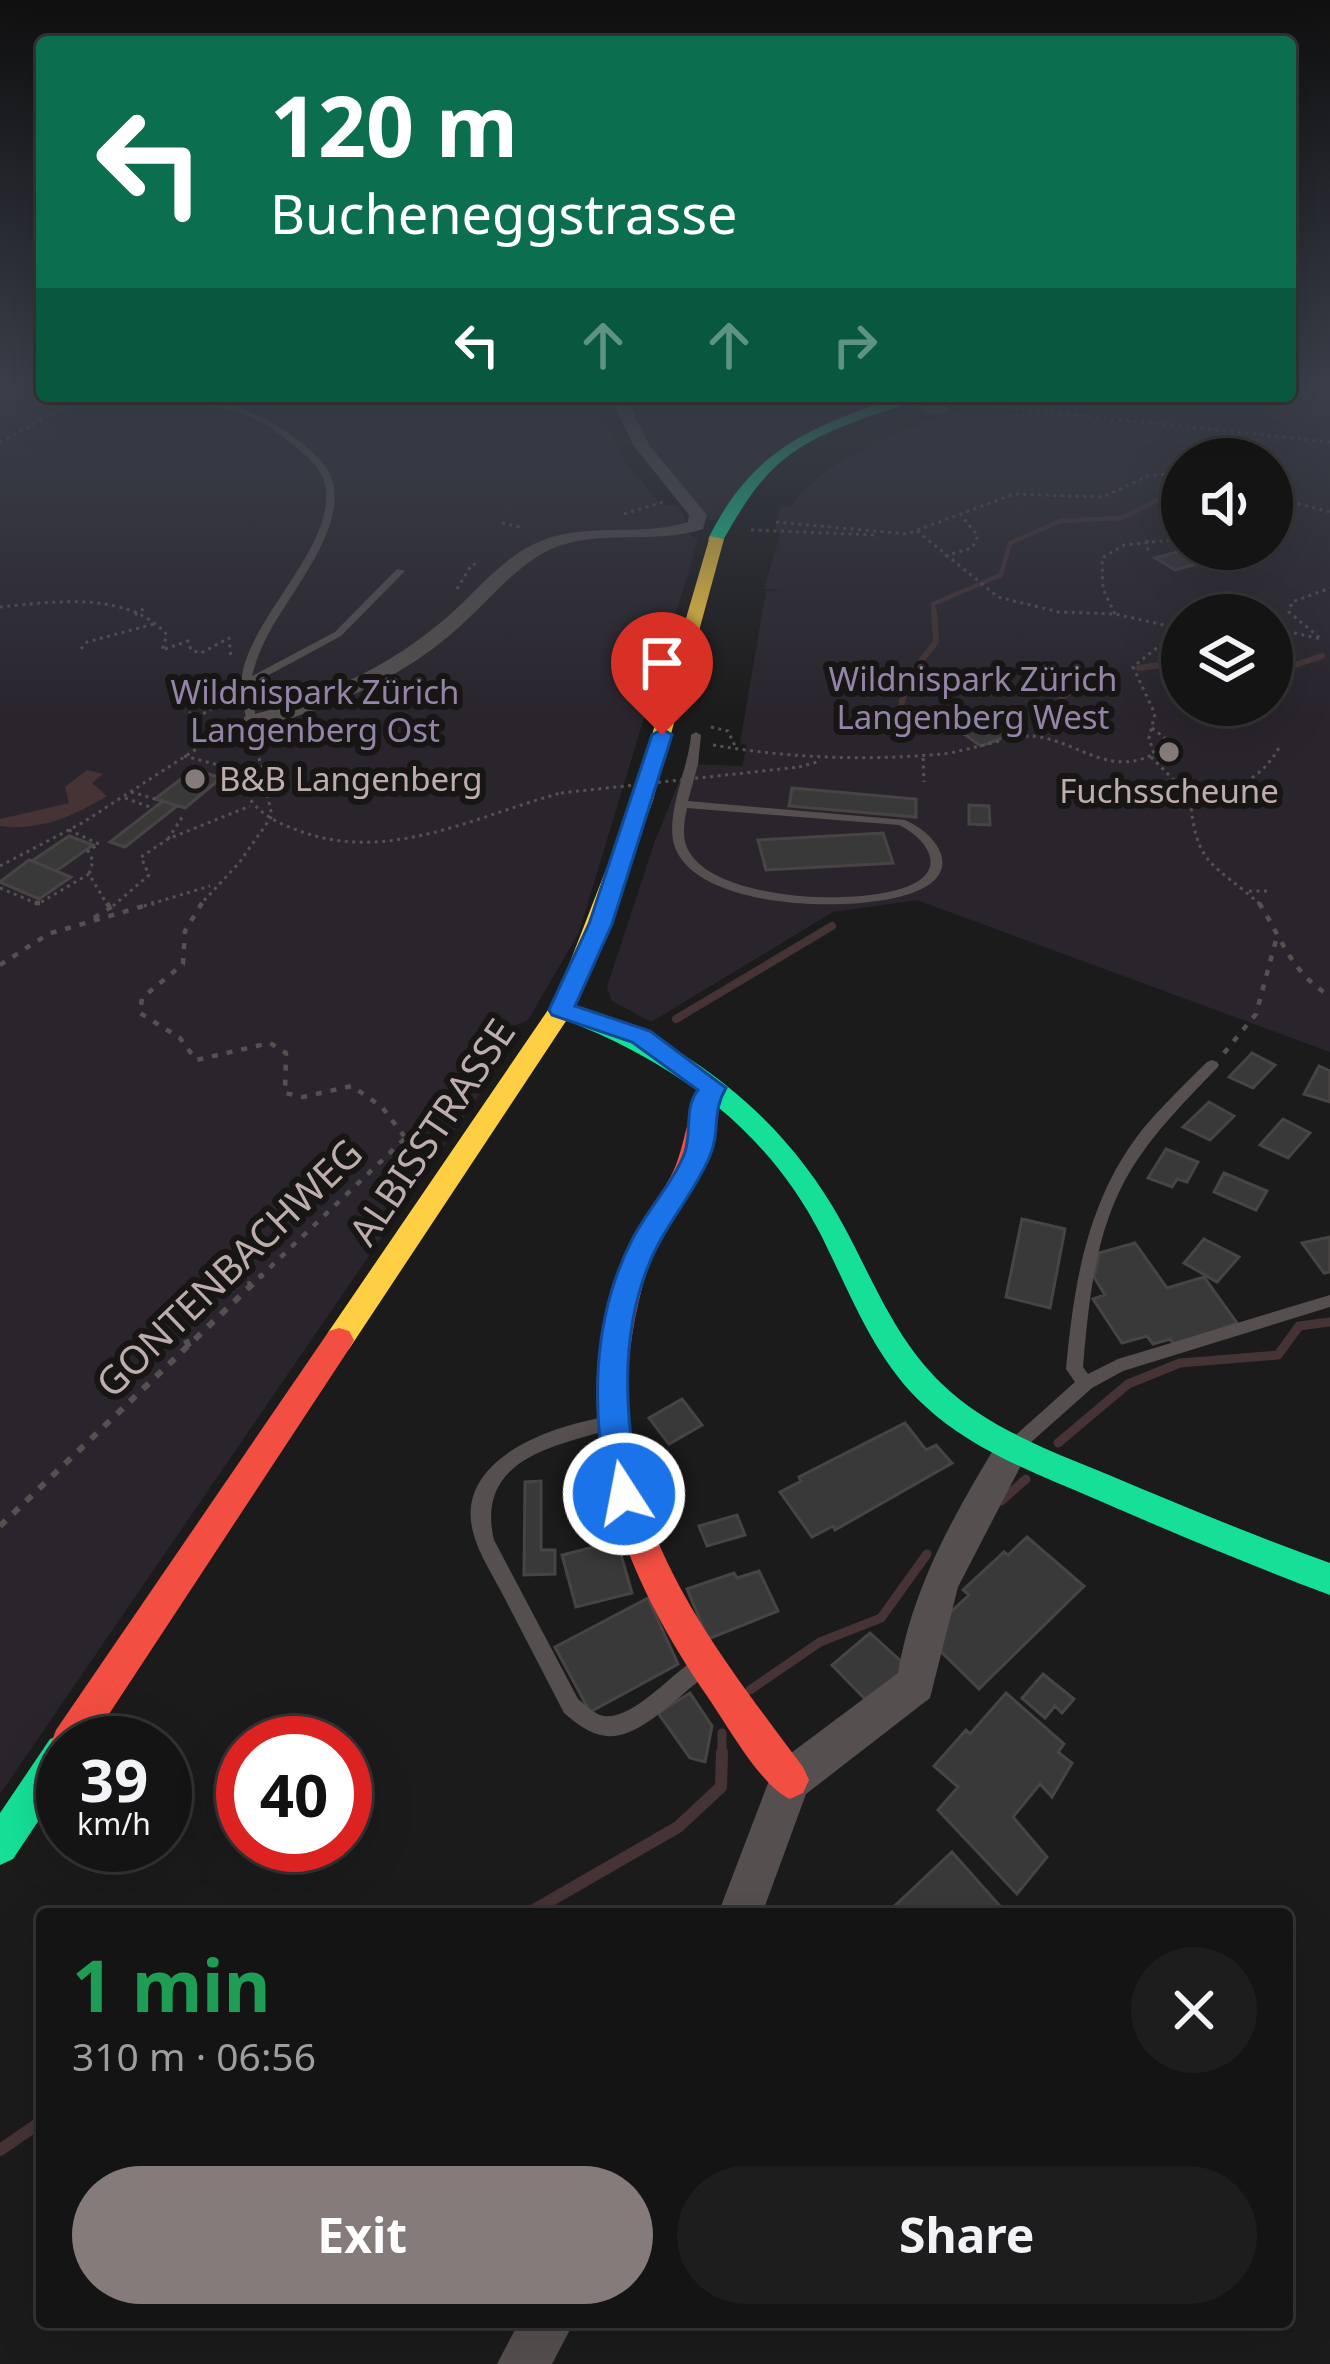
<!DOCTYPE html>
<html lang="en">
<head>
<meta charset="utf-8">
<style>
  :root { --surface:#151414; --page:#1e1d1d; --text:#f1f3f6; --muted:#9d9ea0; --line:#343334; --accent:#857b7a }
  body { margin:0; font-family:"Noto Sans",sans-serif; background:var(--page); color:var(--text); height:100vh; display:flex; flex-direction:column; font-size:45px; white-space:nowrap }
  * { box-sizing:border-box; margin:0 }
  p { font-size:39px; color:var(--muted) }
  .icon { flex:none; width:66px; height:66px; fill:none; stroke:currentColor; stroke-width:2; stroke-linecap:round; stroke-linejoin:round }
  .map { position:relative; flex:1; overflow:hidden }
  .panel { position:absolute; left:36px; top:1908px; width:1257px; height:420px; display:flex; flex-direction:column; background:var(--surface); border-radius:12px; box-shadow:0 12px 48px #0002,0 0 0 3px var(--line) }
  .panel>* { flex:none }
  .hud { position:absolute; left:36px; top:36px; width:1260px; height:366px; border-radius:12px; box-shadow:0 12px 48px #0002,0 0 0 3px var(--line); background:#0b6e4f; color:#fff; overflow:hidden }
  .tools { position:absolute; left:1161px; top:438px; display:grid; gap:24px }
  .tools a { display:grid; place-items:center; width:132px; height:132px; border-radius:50%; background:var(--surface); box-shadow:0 12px 48px #0002,0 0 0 3px var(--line); font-size:60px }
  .speed { position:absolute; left:36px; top:1716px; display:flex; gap:24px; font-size:60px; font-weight:700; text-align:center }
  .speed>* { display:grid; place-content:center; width:156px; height:156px; border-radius:50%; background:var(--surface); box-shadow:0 12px 48px #0002,0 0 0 3px var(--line); line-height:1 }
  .speed small { font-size:30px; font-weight:400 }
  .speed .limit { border:18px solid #d22; background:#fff; color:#111 }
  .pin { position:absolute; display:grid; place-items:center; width:102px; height:102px; color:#fff; margin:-123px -51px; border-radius:50% 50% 50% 0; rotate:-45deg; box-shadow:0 0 12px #0007 }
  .pin .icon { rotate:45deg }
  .me { position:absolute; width:132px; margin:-66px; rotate:349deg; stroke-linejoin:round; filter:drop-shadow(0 0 9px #0008) }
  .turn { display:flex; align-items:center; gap:42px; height:252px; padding:0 36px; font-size:54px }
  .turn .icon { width:156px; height:156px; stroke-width:2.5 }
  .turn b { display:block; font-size:84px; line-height:102px }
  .lanes { display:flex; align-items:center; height:114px; padding:0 36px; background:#0003; justify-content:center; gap:60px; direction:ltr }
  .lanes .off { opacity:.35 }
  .round { display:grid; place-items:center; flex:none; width:126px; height:126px; border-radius:63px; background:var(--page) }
  .head { display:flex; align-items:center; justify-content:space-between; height:204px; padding:0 36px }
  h1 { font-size:72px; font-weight:700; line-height:90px; color:#1e9e55 }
  .primary-button { display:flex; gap:24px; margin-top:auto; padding:24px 36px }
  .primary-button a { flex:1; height:138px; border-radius:72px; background:var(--accent); color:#fff; font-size:48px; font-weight:700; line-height:138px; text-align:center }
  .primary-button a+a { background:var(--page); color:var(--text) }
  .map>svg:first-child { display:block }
</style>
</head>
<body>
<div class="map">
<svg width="1330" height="2364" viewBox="0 0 1330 2364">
  <rect width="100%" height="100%" fill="#1c1b1b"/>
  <!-- green -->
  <path fill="#2a252d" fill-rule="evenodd" d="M0,385H42V396H594L626,463L660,504L678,506L686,519L678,526L698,540L579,932L528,1020L482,1040L504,1054L495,1072L0,1794Z
    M1290,385H1330V1052L917,900L833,912L651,1022L612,1001L607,987L654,844L686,764L742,766L747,745L740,743L766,591L782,590L764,589L780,535L775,526L780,507H790C822,461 907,424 962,410C980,405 1008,411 1028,412L1001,407L1005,396H1290ZM1182,459H1272V549H1182ZM1182,615H1272V705H1182Z
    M623,396H896L791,441L716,520H709L649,446Z"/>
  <!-- water -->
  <path fill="#453335" d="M87,770L103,774L92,783L107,796C71,818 38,831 0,826V819L69,803L65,787Z"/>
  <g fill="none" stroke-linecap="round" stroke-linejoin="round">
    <!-- stream-far4 -->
    <path stroke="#453335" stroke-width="4.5" d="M934,614L933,604L1001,575L1010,543L1060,521L1122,518L1182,488"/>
    <!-- stream-far3 -->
    <path stroke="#453335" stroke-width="6" d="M1272,664L1295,665L1322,656
      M1139,668L1182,662
      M1047,719C1062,689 1083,682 1115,677
      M895,730L908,677L936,642L934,611"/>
    <!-- stream-far2 -->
    <path stroke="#453335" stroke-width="8" d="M676,1019L832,926"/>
    <!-- stream-far1 -->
    <path stroke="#453335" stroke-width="9" d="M1058,1443L1128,1384L1180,1363L1278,1355L1299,1326L1330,1322
      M1001,1501L1026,1479
      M750,1690L820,1642L881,1618L927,1554
      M722,1755V1733"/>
    <!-- stream -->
    <path stroke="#453335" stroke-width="12" d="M527,1914L678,1827L721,1787L722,1752
      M0,2150L42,2121"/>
  </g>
  <!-- building -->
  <path fill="#3a3939" stroke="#484444" stroke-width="3" d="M1180,551L1201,563L1175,570L1155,558Z
    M986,718L1010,735L981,746L957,729Z
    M194,769L221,778L185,808L155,799Z
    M792,788L916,799V817L789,806Z
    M163,801L177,806L125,847L110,842Z
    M969,805L989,806L990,825L969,824Z
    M883,833L893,863L766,870L758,840Z
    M69,836L93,845L56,871L32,861Z
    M29,860L32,861L71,877L39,899L0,882Z
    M1252,1053L1275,1065L1253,1088L1229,1077Z
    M1319,1066L1330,1071V1102L1304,1094Z
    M1209,1102L1234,1116L1210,1140L1183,1127Z
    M1283,1119L1310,1133L1288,1158L1260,1145Z
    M1166,1149L1198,1162L1187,1182L1177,1179L1172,1187L1148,1178Z
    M1224,1173L1267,1191L1256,1210L1214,1192Z
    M1022,1219L1065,1229L1050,1308L1006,1297Z
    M1330,1237V1272L1324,1273L1302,1243Z
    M1204,1239L1239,1257L1217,1282L1184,1263Z
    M1135,1243L1167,1288L1204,1277L1237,1323L1175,1346L1170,1339L1153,1344L1147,1336L1122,1343L1093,1299L1105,1295L1094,1277L1099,1253Z
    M682,1399L702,1425L669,1444L649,1418Z
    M905,1423L926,1450L936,1445L952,1463L835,1530L833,1526L812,1537L780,1492L801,1481L799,1477Z
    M541,1481V1550H555V1574L524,1575L525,1482Z
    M737,1515L745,1535L707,1546L699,1526Z
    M1027,1537L1084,1586L979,1689L925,1636L969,1595L963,1590L1004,1552L1008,1555Z
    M617,1541L632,1593L576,1607L562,1555Z
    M759,1571L778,1611L708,1639L687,1589L734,1573L737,1578Z
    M648,1598L678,1664L590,1712L555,1647Z
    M870,1633L903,1663L899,1678L867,1701L832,1665Z
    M1043,1674L1074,1699L1062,1713L1055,1706L1045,1718L1022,1698Z
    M690,1693L712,1726L705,1762L690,1758L658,1713Z
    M1006,1693L1064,1744L1058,1752L1072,1763L1052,1797L1040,1784L1013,1817L1047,1857L1017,1894L938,1810L958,1787L934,1766L966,1730L970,1734Z
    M952,1852L1007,1914H886Z"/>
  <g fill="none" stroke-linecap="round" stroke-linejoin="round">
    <!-- path-far2 -->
    <path stroke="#565151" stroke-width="3" stroke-dasharray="3 4.5" stroke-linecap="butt" d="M962,403L1330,442
      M0,442L86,396
      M1272,490L1281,499L1330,512
      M624,514L663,502
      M776,522L907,534L1014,494L1103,497L1148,476L1182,472
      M502,523L524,528
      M751,530L877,535
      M917,531L998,597L1059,612L1115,614L1182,629
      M1147,540L1148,555
      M945,556L972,548L978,536L961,515
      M457,589L472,564L479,565
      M0,607C52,602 128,590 167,635L162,650L188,641L191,650L201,653L229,638L231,659
      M1115,614L1103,589L1102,558L1124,545L1182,539
      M135,615L146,607
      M1235,615H1247
      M1272,628L1321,639L1289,612L1292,602L1330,588
      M81,649L87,642L158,623
      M172,698L212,682L230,687L218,705L201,715L184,712
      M711,727L728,731L736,748
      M1152,728L1165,738
      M1002,730L1008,727L1020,737
      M713,745C789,758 865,761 942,754C969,751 1012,735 1032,736C1077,740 1108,778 1154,754L1149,738L1155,714L1133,667L1180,629
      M184,756L230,768L232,783L241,785C255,811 270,820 297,830C387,865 475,816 561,793
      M1151,757L1190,796C1196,868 1212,861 1262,906
      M923,758L924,782
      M799,767L821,761
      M131,792L159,800
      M1187,792C1229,793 1259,784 1280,746
      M125,798L153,808
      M69,830L99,844L88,851L93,861L89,874
      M168,839L183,816
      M0,866L82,823L229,728
      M0,888L38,904L89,874L108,906
      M1249,891H1270
      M113,906L149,875L141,857L168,839L250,806
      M144,906L210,886
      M199,906L239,863L272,816L255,740"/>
    <!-- path-far1 -->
    <path stroke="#565151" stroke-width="4.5" stroke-dasharray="6 9" stroke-linecap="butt" d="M35,903H40
      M107,903L110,908
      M202,903L185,931L183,964L142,998L140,1013L180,1038L196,1060L270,1043L286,1053L285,1093L303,1097L352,1086L382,1107L404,1136
      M1259,903C1282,938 1290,972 1330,996
      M94,918L117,903
      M0,965L48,934L154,903
      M1224,1053L1256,1014L1276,940
      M259,1278L490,1057"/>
    <!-- path -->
    <path stroke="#565151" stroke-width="6" stroke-dasharray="8 10" stroke-linecap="butt" d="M189,1347L182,1331L187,1308L215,1288L251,1284
      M0,1526L262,1275"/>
    <!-- lane -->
    <path fill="#55504f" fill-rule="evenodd" d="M161,396C212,396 259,408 299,441C312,452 329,465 333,483C345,530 290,593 269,633C261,647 256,660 252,676L335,632L397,569L405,571L341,636L252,684L256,724L247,722C244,707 240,691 242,676C251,615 338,544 325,484C321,468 308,457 297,448C283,436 268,425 251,417C222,404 190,405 161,396Z
      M938,401L949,408V412L933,415L917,408Z
      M696,732L701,735L698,764L688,801L905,820C939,835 963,872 917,891C864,914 706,911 677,852C661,821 689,769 691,735ZM687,808L899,825C926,838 948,868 911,885C864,907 719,901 690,853C681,840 684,822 687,808Z
      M1212,1060L1217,1062L1219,1065L1217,1068C1186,1100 1155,1131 1132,1168C1095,1228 1089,1299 1083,1367L1088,1374L1118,1359L1330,1295V1307L1123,1371L1092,1388L1021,1451L1015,1454L1009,1451L1006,1446L1009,1441L1075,1382L1066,1369C1074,1283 1087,1200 1142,1130C1162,1106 1185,1084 1207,1062Z
      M606,1417L612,1419L615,1424L612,1429C554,1446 475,1459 494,1540L578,1699C586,1705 593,1714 604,1716C631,1720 668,1678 690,1663L697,1661L704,1663L707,1670L704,1677C679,1695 639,1740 606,1736C589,1734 576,1723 564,1713C544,1674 524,1636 504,1597C492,1573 474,1548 471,1521C464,1455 556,1425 606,1417Z"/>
    <!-- street -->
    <path fill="#55504f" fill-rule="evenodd" d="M609,396H625L649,445L707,515L703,529C654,545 596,528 549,550C513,568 488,602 458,628C415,667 362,694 306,713C288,719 264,730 244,727V717C314,699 379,673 435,627C469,601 495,563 534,544C583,520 638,538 688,522L689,515L634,446Z
      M1013,1433L1025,1437L1030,1448L958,1587L930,1698L806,1794L762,1914H718L775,1765L898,1673C913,1585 955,1513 1001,1437Z
      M519,2322H574L552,2364H497Z"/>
    <!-- fast -->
    <path fill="#16e098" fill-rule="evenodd" d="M901,396H921C903,407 879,412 859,420C782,449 761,473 722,542H710L708,539C753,448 810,427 901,396Z
      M561,1001C680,1034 781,1113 841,1221C872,1277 894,1338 942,1384C987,1428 1051,1451 1109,1475C1182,1506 1255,1536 1330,1563V1595C1250,1565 1171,1532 1093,1498C1035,1473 972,1450 925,1406C875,1361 851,1295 821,1235C764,1124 667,1057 552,1015L549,1009Z
      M63,1734L78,1743H63V1784L13,1859L0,1865V1813L50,1739Z"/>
    <!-- slow -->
    <path fill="#ffcf43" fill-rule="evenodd" d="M710,536L724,539L653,800L587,980L570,1015L349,1349L339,1352L329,1349L324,1340L329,1331L550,1007L563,980L633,800Z"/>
    <!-- jam -->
    <path fill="#f24e42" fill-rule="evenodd" d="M714,1079L727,1088C710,1115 712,1146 699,1174C683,1207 658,1235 647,1270C584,1481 683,1607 803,1767L809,1780L803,1793L790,1799C760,1786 725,1721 705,1693C617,1565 562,1415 621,1263C634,1231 655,1205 671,1176C687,1145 685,1111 705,1082Z
      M339,1328L349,1331L354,1340L349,1349L90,1743H63V1759L56,1756L51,1743L56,1730L329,1331Z"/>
    <!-- path-bridge -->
    <path stroke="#565151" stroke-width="3" stroke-dasharray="3 4.5" stroke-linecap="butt" d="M561,793L799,767"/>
  </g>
  <!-- sky -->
  <linearGradient id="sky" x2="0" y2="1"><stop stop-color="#0f0f0f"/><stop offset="0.54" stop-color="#3a3f4a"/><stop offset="1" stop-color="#3a3f4a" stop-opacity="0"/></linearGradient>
  <rect width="1330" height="716" fill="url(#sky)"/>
  <!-- route -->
  <path fill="#1a73e8" stroke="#114b97" stroke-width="3" d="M662,729L672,735L612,924L575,1006L650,1031L726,1088C711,1113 721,1132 709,1158C693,1195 664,1226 649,1264C619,1337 625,1419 640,1494L635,1505L624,1509L612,1505L607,1494C592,1408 591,1320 632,1240C647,1210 674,1182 685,1152C692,1130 684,1108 698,1090L632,1042L552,1015L549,1010L589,924L652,735Z"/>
  <!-- markers -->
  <g fill="#857b7a" stroke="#181615" stroke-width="4.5">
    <circle cx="1169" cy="752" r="12"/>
    <circle cx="195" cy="779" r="12"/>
  </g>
  <g text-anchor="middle" stroke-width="12" stroke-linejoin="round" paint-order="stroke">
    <!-- far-park labels -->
    <g font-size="33" fill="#9484a8" stroke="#181615">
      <text x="973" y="691">Wildnispark Zürich<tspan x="973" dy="38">Langenberg West</tspan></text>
      <text x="315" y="704">Wildnispark Zürich<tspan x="315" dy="38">Langenberg Ost</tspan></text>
    </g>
    <!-- far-poi labels -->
    <g font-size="33" fill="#bdaead" stroke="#181615" text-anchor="start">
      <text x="219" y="791">B&amp;B Langenberg</text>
      <text x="1169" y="803" text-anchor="middle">Fuchsscheune</text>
    </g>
    <!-- street labels -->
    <g font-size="39" fill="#bdaead" stroke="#181615">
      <text transform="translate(432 1132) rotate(-56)" y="14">ALBISSTRASSE</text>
      <text transform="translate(229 1268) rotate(-44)" y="14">GONTENBACHWEG</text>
    </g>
  </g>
</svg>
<div class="tools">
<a><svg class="icon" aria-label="sound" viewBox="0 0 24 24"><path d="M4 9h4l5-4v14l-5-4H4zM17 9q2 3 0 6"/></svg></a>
<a><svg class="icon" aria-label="layers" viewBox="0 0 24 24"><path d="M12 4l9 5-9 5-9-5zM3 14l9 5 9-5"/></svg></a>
</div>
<div class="speed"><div>39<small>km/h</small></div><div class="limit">40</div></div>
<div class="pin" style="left:662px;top:735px;background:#d93025"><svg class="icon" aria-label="arrive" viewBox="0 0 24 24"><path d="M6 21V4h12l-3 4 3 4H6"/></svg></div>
<svg class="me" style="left:624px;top:1494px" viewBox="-20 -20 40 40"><circle r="17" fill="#1a73e8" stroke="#fff" stroke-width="3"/><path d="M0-11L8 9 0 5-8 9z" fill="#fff"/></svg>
<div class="hud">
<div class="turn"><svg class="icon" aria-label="left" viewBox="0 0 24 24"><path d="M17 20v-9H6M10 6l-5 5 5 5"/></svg><div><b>120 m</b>Bucheneggstrasse</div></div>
<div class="lanes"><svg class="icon" aria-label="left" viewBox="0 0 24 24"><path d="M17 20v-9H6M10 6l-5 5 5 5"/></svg><svg class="icon off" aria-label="ahead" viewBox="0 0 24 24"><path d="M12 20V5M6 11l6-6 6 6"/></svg><svg class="icon off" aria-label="ahead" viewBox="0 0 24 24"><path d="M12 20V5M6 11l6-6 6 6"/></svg><svg class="icon off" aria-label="right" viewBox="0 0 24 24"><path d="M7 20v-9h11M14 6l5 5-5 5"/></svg></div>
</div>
<section class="panel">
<div class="head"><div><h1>1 min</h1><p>310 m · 06:56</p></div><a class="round"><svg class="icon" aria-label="close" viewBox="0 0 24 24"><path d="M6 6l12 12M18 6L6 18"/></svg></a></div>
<div class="primary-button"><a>Exit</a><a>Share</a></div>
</section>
</div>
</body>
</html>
